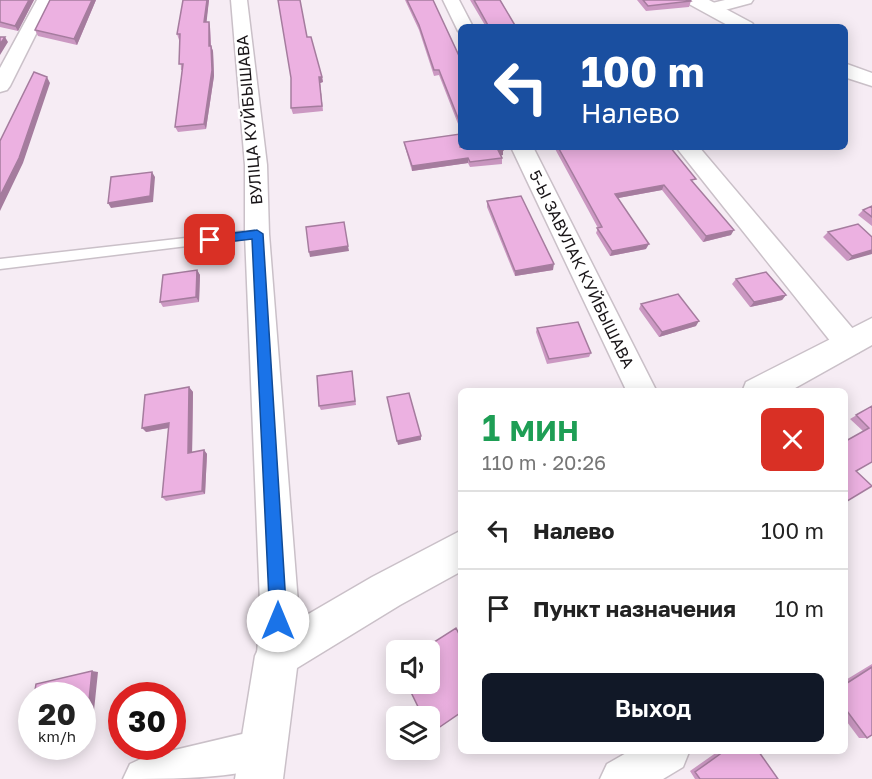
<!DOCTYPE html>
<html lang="ru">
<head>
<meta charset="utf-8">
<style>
  :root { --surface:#fff; --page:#f2f2f2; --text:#222; --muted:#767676; --line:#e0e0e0; --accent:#111827 }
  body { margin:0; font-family:"Golos Text",sans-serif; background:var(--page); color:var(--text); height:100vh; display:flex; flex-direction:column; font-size:22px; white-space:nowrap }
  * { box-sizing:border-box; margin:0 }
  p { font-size:20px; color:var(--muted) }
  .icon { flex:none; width:33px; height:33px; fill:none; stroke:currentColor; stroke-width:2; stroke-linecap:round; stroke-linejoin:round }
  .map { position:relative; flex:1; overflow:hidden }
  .drawer { position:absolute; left:458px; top:388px; width:390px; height:366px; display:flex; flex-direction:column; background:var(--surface); border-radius:9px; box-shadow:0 3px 15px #0003 }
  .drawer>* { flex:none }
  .banner { position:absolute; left:458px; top:24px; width:390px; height:126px; border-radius:9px; box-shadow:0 3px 15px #0003; background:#1a4fa0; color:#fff; overflow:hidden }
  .controls { position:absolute; left:386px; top:640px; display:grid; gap:12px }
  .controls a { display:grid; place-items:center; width:54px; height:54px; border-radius:9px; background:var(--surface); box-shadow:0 3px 15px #0003; font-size:30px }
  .speed { position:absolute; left:18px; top:682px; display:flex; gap:12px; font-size:30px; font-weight:700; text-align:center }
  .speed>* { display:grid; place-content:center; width:78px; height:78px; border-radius:50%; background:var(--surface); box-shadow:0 3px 15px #0003; line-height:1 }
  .speed small { font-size:15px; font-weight:400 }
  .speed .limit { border:9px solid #d22; background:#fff; color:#111 }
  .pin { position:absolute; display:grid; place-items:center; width:51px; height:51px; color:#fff; margin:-26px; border-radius:12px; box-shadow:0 3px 9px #0006 }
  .me { position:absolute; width:66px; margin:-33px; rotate:0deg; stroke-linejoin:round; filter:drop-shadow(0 0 4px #0008) }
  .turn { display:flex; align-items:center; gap:21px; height:126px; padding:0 24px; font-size:27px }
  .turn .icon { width:78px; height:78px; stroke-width:2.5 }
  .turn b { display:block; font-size:42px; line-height:51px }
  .round { display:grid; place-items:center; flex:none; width:63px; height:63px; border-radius:9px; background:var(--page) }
  .headline { display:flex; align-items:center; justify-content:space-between; height:102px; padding:0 24px }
  h1 { font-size:36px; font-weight:600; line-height:45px; color:#1e9e55 }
  .button { display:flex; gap:12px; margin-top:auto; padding:12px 24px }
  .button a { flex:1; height:69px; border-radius:9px; background:var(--accent); color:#fff; font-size:24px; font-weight:600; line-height:69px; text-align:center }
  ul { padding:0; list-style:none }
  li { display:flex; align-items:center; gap:18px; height:78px; padding:0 24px; border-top:2px solid var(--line) }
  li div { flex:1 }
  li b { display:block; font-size:22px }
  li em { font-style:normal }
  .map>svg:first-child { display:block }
</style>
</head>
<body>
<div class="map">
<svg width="872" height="779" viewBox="0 0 872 779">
  <rect width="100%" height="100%" fill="#f6ecf4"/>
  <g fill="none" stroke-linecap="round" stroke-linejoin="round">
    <!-- service casing -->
    <g stroke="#cac0c8" stroke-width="3">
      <path id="service" d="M257,230L261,231L263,234L261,237L0,269V259Z"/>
    </g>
    <!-- minor casing -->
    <g stroke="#cac0c8" stroke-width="3">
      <path id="minor" d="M37,0H53L10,86L7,90L0,92V68Z
        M231,0H247L267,165L269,234L298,603L297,656L291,670L277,676L263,670L257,656L260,603L245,234V165Z
        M443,0H459L473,27H460V31H458Z
        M725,0H753L751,3L710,14L702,9L704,5Z
        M511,147H533L657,392H627Z
        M676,147H699L859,336L863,344L859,352L849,355L839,352Z
        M263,729L278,735L284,750L278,765C229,779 175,779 123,779L130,764L145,757Z
        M628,752H689L683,767L663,779H600L607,764Z"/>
    </g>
    <!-- tertiary casing -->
    <g stroke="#cac0c8" stroke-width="3">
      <path id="tertiary" d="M686,0H709L752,23L755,27H731L689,4Z
        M844,63L872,73V86L844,77Z
        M872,318V345L788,392H742L746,382Z
        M460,531V572L400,605L297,668L283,779H235L255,656L262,641L372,577Z"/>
    </g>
    <!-- service -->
    <use href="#service" fill="#fff" fill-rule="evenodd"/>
    <!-- minor -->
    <use href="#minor" fill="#fff" fill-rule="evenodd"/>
    <!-- tertiary -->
    <use href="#tertiary" fill="#fff" fill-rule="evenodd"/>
  </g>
  <!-- wall -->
  <path fill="#cb98c2" d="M0,0H34L18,31L0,27Z
    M50,0H96L77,45L38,36L35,30Z
    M183,0H209L206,22H209L210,27L211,46L213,51L214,76L206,129L178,132L175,127L182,70H181L180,39L179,40L177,34Z
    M405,0H433L460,58V129L439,75L434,76L419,30Z
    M470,0H500L516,27H486Z
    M637,0H690L691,1L689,7L646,11Z
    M307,37L322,77L323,82L320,83L323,111L293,114L291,108Z
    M404,142L503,150V155H501L502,158V164L470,167L468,163L412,171L405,147Z
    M554,147H670L694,183L731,235L703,242L662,190L618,198L646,249L610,256L596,233L598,228Z
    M487,201L553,270L515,276L487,207Z
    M872,206V226L858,215L863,210Z
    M828,232L872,237L847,261L823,237Z
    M197,270L200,275L199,302L163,307L160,302Z
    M736,279L786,295L782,300L750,307L732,284Z
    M641,304L696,326L659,337L639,309Z
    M537,328L591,353L589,357L547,364L536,332Z
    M352,371L356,405L321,410L319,406Z
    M189,387L193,392L192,452L204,450L207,454L205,494L166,501L162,497L169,428L146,432Z
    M872,406V462L856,471L863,431L850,419Z
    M872,664V735L867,738H859L844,718V681Z
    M717,752H759L778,779H695L690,771Z"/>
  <!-- shaded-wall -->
  <path fill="#a57c9e" d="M29,0H34L18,31L15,26Z
    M92,0H96L77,45L74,39Z
    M207,0H209L206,27L204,22Z
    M209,22L210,27L211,52L209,46Z
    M5,37L8,42L0,55V44Z
    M211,46L213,51L214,76L206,129L204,124Z
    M47,77L50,83L23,163L0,211V196Z
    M319,77H322L323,82L320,83L323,111Z
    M498,150H503V155L498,156Z
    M468,158V163L412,171V166Z
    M152,172L155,177L153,202L111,208L108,203Z
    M664,185L662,190L613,199L615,194Z
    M734,230L731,235L703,242L706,236Z
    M649,244L646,249L610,256L612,251Z
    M348,246L349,251L310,257L309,252Z
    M872,250V254L847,261L852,256Z
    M554,264L553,270L515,276V271Z
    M197,270L200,275L199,302L196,297Z
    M786,295L782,300L750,307L754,302Z
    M699,321L696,326L659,337L662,332Z
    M189,387L193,392L192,457L188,453Z
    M169,423L173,427L146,432L142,428Z
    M421,436V440L398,445L397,441Z
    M204,450L207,454L205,494L202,491Z
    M92,671L98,672L93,720L82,723Z"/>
  <!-- building -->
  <path fill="#ecb1e1" stroke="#a57c9e" stroke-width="1.5" d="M0,0H29L15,26L0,22Z
    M50,0H92L74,39L35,30Z
    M183,0H207L204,22H209V46H211L212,70L204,124L175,127L183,64H179L180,34H177Z
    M278,0H300L307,37H311L322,77H319L322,106L291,108V78Z
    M407,0H433L460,58V123L439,70H434L419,25Z
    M474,0H500L516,27H489Z
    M643,0H690L691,1L648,6Z
    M0,37H5L0,44Z
    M34,72L47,77L19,158L0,196V141Z
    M460,134V147H502L503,150H498L502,158L470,162L468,158L412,166L404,142Z
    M558,147H670L696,179L691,180L734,230L706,236L664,185L615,194L649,244L612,251L597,228L602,227Z
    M152,172L150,196L108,203L111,177Z
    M521,196L554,264L515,271L487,201Z
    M872,206V217L863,210Z
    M344,222L348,246L309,252L306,227Z
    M858,224L872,237V250L852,256L828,232Z
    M197,270L196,297L160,302L163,275Z
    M766,272L786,295L754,302L736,279Z
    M678,294L699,321L662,332L641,304Z
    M578,322L591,353L549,359L537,328Z
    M352,371L355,401L319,406L317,376Z
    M189,387L188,453L204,450L202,491L162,497L169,423L142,428L145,395Z
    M409,393L421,436L397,441L387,397Z
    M872,406V462L856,471L872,486L844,503V442L869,428L856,415Z
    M456,628L460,636V713L431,733L429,729V717H423L407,684H429V651H420Z
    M872,667V735L867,738L844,707V685Z
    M92,671L87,720L82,721V696H34L36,684Z
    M32,711V734L28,735Z
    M723,752H759L778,779H700L695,772Z"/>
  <!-- route -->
  <path fill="#1a73e8" stroke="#114b97" stroke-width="1.5" d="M257,230L263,234L287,621L284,627L278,629L272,627L270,621L252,239L210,244L205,240L210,236Z"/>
  <g text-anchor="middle" stroke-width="5" stroke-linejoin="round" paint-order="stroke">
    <!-- street labels -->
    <g font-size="16" fill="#191518" stroke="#fff">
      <text transform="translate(249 120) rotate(-95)" y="6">ВУЛІЦА КУЙБЫШАВА</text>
      <text transform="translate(582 269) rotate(64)" y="6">5-Ы ЗАВУЛАК КУЙБЫШАВА</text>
    </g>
  </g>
</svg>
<div class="controls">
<a><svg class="icon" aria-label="sound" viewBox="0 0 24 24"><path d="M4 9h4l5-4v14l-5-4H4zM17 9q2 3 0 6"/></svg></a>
<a><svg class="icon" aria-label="layers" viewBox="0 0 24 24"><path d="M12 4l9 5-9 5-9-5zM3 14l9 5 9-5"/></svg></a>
</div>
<div class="speed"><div>20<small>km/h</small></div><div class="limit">30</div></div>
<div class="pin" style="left:210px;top:240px;background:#d93025"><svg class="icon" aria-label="arrive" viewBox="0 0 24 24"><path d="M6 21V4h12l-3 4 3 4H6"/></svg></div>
<svg class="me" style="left:278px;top:621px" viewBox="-20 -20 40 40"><circle r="19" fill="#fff"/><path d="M0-13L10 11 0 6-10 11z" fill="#1a73e8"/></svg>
<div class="banner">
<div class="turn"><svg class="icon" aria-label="left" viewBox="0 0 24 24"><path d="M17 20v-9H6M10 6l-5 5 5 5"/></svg><div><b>100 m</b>Налево</div></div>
</div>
<section class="drawer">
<div class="headline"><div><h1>1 мин</h1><p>110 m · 20:26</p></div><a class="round" style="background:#d93025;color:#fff"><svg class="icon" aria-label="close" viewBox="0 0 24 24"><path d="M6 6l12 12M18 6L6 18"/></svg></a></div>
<ul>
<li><svg class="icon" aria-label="left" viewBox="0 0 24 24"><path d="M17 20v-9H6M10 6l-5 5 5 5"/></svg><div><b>Налево</b></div><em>100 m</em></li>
<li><svg class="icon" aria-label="arrive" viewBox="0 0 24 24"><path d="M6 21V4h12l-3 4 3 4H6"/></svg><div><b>Пункт назначения</b></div><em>10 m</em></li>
</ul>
<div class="button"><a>Выход</a></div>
</section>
</div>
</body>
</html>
